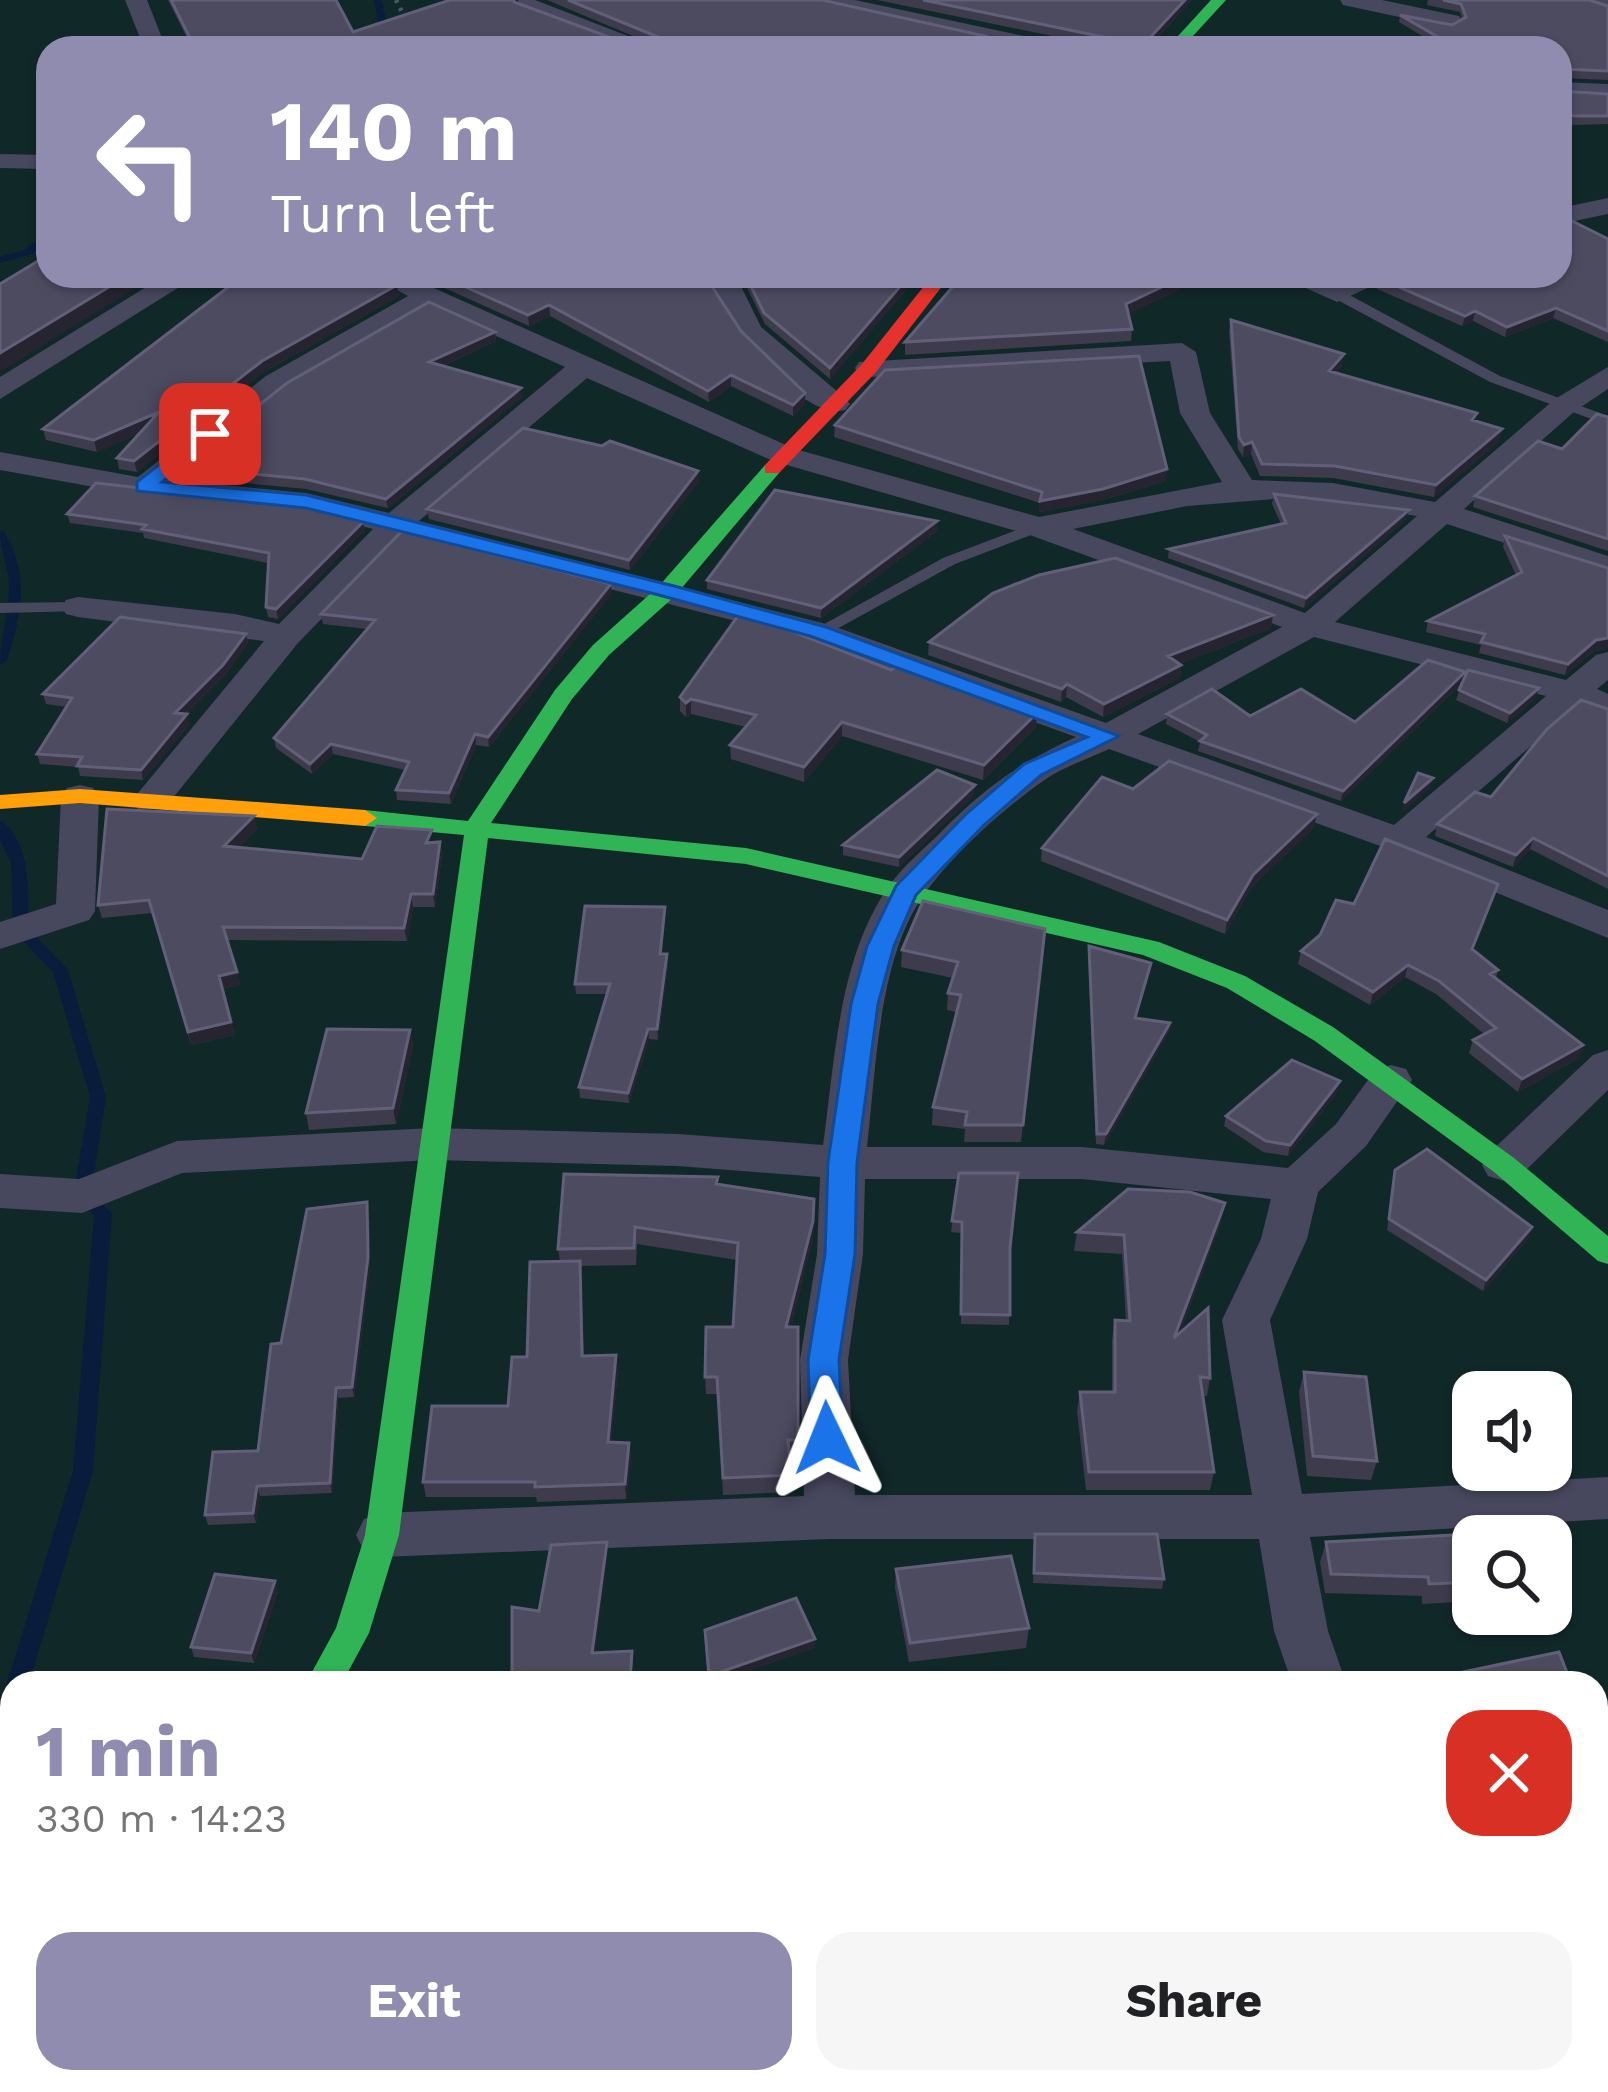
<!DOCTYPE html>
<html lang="en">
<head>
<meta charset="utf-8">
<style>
  :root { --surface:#fff; --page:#f6f6f6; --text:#202124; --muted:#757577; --accent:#908cb0 }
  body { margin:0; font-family:"Work Sans",sans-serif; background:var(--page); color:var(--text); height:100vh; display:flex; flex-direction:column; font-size:45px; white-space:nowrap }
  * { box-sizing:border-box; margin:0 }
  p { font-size:39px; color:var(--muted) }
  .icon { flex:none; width:66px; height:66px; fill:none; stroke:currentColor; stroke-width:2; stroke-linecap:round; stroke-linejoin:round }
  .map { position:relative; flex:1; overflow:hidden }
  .details { position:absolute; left:0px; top:1671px; width:1608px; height:423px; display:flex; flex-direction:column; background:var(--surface); border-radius:36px 36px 0 0; box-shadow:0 3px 9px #0004 }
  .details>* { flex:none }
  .banner { position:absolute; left:36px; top:36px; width:1536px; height:252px; border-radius:36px; box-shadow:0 3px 9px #0004; background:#908cb0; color:#fff; overflow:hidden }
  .tools { position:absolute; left:1452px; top:1371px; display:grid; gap:24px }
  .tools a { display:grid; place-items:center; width:120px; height:120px; border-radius:24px; background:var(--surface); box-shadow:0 3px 9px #0004; font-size:60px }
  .pin { position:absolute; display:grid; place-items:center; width:102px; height:102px; color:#fff; margin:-51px; border-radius:24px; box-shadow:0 6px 18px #0006 }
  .me { position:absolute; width:132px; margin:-66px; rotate:358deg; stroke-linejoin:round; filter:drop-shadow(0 0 9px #0008) }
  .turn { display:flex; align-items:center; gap:42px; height:252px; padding:0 36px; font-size:54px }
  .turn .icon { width:156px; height:156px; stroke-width:2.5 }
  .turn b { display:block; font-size:84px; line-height:102px }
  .round { display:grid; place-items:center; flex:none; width:126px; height:126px; border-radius:36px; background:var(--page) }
  .head { display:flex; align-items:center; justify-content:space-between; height:204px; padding:0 36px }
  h1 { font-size:72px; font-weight:700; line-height:90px; color:var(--accent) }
  .cta { display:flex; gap:24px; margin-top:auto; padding:24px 36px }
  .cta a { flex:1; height:138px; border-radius:36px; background:var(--accent); color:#fff; font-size:48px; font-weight:700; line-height:138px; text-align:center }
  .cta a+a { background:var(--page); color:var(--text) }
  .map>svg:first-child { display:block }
</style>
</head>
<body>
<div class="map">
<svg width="1608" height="2092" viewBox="0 0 1608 2092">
  <rect width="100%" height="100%" fill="#14121d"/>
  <!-- green -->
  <path fill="#112829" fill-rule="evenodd" d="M0,0H1608V2092H0ZM48,48H1560V276H48ZM1473,1392H1551V1470H1473ZM1473,1536H1551V1614H1473ZM12,1683H1596V2082H12Z"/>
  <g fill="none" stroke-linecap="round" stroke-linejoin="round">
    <!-- stream -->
    <path fill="#0a1c3c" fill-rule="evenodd" d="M374,0H382L388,32L400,48H391L380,32Z
      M48,232V240L32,254L0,263V257L24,250Z
      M0,531L4,532C31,575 21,616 7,661L0,665C0,639 9,614 9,588C9,568 0,551 0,531Z
      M0,820C32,841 28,894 29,929L68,970L106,1097L91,1194L112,1213L93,1471L29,1683H12V1690L7,1683L73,1471L94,1215L73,1196L90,1097L53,972L13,930L11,863L0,840Z
      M12,1693V1738L8,1749L0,1752V1707L4,1696Z
      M0,2066L9,2069L16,2092H0Z"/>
    <!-- path -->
    <path stroke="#4a5967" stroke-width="4.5" stroke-dasharray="3 6" stroke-linecap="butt" d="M396,0L408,24"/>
    <!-- lane -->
    <path fill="#47475e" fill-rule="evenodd" d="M1332,291H1342L1500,376L1608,416V425L1490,382L1332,297Z
      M1038,522L1046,527L1044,530L955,564L824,636L818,637L810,632L943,558Z
      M78,602L84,603V611L0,613V603Z"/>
    <!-- street -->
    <path fill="#47475e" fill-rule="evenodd" d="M125,0H147L166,48H144Z
      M518,0H535L659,48H627L518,9Z
      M814,0H855L1048,41L1059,48H1017L825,6Z
      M1340,0H1382L1459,16L1462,21L1451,28L1343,5Z
      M1586,0H1608V10L1589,5Z
      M1560,82L1608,84V98L1560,96Z
      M0,154L48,155V169L0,168Z
      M1608,198V214L1560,224V208Z
      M164,276H197L0,399V377Z
      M371,276H407L795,449L1039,517L1222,482L1180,413L1170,361L869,377L859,374L855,368L859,362L1182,343L1196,352L1210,413L1252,480L1333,483L1435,502L1555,399L1608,367V389L1575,411L1464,509L1608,556V577L1447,524L1335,622L1566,680L1596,655L1608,652V680L1597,689L1608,694V717L1577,706L1426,837L1608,910V938L1386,848L1109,749C1088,759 1062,767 1043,781C1001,811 953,854 923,896C878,960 876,1071 867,1147H1082L1288,1168L1336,1124L1376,1069L1391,1065L1406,1069L1412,1080L1366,1146L1318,1192L1307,1239L1270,1320L1302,1494L1608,1477V1519L1310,1537L1328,1631L1346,1683H1292L1274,1631L1259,1539H830L382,1557L364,1551L356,1535L364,1519L382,1513L804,1496L800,1360L817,1254L820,1177L678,1166L433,1160L182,1173L82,1213L0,1208V1174L79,1179L177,1141L433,1128L678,1134L823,1145C835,1061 838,958 889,886C903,866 924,849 941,832C984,788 1021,762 1076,737L806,639L402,536L298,643L164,809H138L132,801L138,793L264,641L78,617L66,614L61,607L66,600L78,597L235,614L279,624L373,529L306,511L144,496L0,470V452L138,477L266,376L408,296ZM430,306L565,367L389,513L306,493L172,480L286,388ZM587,378L773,461L1027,534L1282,627L1106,723L830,625L419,521ZM1286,498L1417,516L1305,613L1073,529L1187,506ZM1314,637L1546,696L1394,825L1138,734ZM865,1179H1082L1271,1199L1261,1239L1222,1320L1252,1495H855L848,1360L863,1254Z
      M708,276H736L761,327L845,398L850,404L845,410C800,422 720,316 708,276Z
      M1279,276H1317L1337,284L1357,276H1394L1337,302Z
      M80,785L93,788L99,796L95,911L89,920L0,949V922L56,904L61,796L67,788Z
      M1608,1050V1090L1520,1176L1504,1181L1488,1176L1482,1165L1488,1154L1593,1055Z
      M519,2082H585L589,2092H523Z
      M1342,2082H1407L1411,2092H1346Z"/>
    <!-- fast -->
    <path fill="#30b455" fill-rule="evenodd" d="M1211,0H1226L1182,48H1167Z
      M772,463L782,469L779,473L675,596L609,655L572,699L491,823L746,848L1159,942L1245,976L1333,1027L1514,1158L1608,1236V1264L1598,1261L1494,1172L1315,1041L1227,988L1143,955L746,864L488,838L399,1535L369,1633L342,1683H306L336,1628L365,1535L464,835L365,826L353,818L365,810L468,821L555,690L593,645L659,586L765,465Z
      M0,1795H12V1829H0Z
      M1596,1863H1608V1899H1596Z"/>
    <!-- slow -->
    <path fill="#ff9f0a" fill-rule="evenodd" d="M80,789L365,810L377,818L365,826L80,803L0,809V795Z"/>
    <!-- jam -->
    <path fill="#e5322d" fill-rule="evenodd" d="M932,276H950L876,372L779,473H765V465L862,364Z"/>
  </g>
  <!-- wall -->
  <path fill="#3d3b4c" d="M168,0H336L353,32L515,3L625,43L645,41L547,0H822L985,36L984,45L981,48H192Z
    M877,0H1192L1148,48H1111Z
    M1428,0H1589L1608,6V80L1560,78V48H1442L1399,22L1400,15L1452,25L1462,19L1460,12L1427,5Z
    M1560,91L1608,94V124L1572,125L1560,118Z
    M1608,239V342L1553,318L1505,337L1473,321L1462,326L1377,289L1379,278Z
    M221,276H380L397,285L399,296L264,372L137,472L119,469L117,458L140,433L97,452L46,440L43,429L228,287Z
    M418,276H709L711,285L741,331L805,404L793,416L731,386L709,402L550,316L529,326Z
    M741,276H918L830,379L765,324Z
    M1129,314L1132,329L1131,341L905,355V342Z
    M1231,320L1342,366L1336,372L1475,421L1499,441L1434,497L1333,478L1260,476L1251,454L1243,457L1238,449L1229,332Z
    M495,332L496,341L442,366L522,397L388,508L306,489L183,477L181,467Z
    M1608,417V551L1473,507L1475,496L1562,449Z
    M835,425L1166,481L1102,500L1039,512L1040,503L834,437Z
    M602,446L699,481L630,570L429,519L427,509Z
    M1274,494L1407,519L1304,608L1168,558L1169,549L1281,524L1272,504Z
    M67,514L363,522L364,531L278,619L268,617L266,607L268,563L144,538L143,533L70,523Z
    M937,531L821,618L707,589V580Z
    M1505,536L1593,652L1565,675L1479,653L1481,645L1426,632L1428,621L1516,575L1503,547Z
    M611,594L489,747L476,745L451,804L397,800L396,790L405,770L333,754L312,774L276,748L274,738L367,629L323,624L321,614Z
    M1273,615L1271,628L1179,664L1181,665L1180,678L1103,717L1066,697L1061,702L928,655L929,642Z
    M791,626V631L891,670L1037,713L1036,727L983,780L842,736L804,782L731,759L730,745L746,727L691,714L686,717L680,711V697Z
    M246,634L248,643L225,675L186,714L190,724L143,780L80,776L78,767L40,764L37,754L67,707L46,704L43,694Z
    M1464,679L1536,698L1507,723L1456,700L1462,683L1341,801L1198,751L1200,742L1166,724L1167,714L1250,716L1355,722Z
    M1608,709V889L1530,849L1513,867L1435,836L1437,824L1491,797Z
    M1133,789L1314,827L1251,888L1225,934L1041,861L1042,848Z
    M974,795L899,867L843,855V845Z
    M254,816L257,829L239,847L362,859L440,842L442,855L435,907H413L407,941L227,940L240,985L222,989L235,1035L191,1045L152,913L102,918L98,905Z
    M1498,884L1473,950L1498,970L1496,978L1579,1058L1518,1092L1469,1053L1473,1040L1484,1034L1436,994L1405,977L1370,1005L1298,964L1301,951L1354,904Z
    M665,917L662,954L668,965L658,1040L649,1039L629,1103L580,1098L579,1087L607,994H576L575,984Z
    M1045,929L1021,1142H964L965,1129L932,1125L933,1107L956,1012L947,1010L948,993L953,978L901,967L902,950Z
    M1089,946L1151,963L1136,1019L1170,1023L1168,1033L1104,1145L1096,1144L1088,956Z
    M410,1030L413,1047L396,1124L309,1130L306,1113Z
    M1337,1092L1288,1156L1263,1152L1224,1126L1226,1116Z
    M1395,1170L1529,1238L1483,1291L1387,1230Z
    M959,1173L1010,1249L1009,1325L961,1324V1233L951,1232Z
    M718,1185L813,1238L791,1327H798V1457H790L791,1492L723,1495L718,1394H706L705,1377L733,1327L737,1260L637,1244L636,1265L581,1266L584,1356L618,1370L611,1442L629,1443L631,1459L626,1499L537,1502L536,1497H426L423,1482L508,1406L560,1261L558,1249Z
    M369,1213L370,1267L354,1397L338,1398L332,1493L260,1496L256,1523L208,1525L205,1515L258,1451L281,1343Z
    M1221,1222L1180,1333L1210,1378L1207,1396H1203L1214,1472L1210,1490H1086L1077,1411L1080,1392H1112V1339L1115,1320L1126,1321L1122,1254L1074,1251L1077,1232Z
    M1304,1372L1377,1461L1371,1480L1307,1476L1299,1392Z
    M1035,1534L1164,1579L1162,1589L1033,1583Z
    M1473,1536V1601L1422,1604V1596L1325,1593L1320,1562L1326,1542Z
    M896,1569L1029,1628L1026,1648L909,1662L895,1588Z
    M278,1591L254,1663L194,1657L191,1647Z
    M1596,1750L1608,1782V1787L1600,1804H1596Z
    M1520,2082H1585L1570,2092H1527Z"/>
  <!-- shaded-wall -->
  <path fill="#262431" d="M1185,0H1192L1148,48H1143V45Z
    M985,36L984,45L981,48H971Z
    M127,276H155L0,372V353Z
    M909,276H918L830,379V368Z
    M1185,276H1209L1125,316L1126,304Z
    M397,285L399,296L264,372L137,472L134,461L262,361Z
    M549,305L550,316L529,326L528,315Z
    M1556,308L1553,318L1505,337L1507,327Z
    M1475,311L1473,321L1462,326L1465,316Z
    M495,332L496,341L430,371L429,362Z
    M1344,354L1342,366L1327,382L1329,371Z
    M731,375V386L709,402L708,391Z
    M521,388L522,397L388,508L386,499Z
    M805,393V404L793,416V405Z
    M159,412L161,424L97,452L94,440Z
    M1502,429L1499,441L1434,497L1436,485Z
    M1252,442L1251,454L1243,457L1244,445Z
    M1167,469L1166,481L1102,500L1039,512L1040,501Z
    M698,471L699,481L630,570L629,560Z
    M1409,510L1407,519L1304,608L1306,598Z
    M937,521V531L821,618V608Z
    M363,522L364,531L278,619L276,609Z
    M611,584V594L489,747L488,737Z
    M1273,615L1271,628L1166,669L1168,656Z
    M246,634L248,643L225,675L177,723L175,713Z
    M1608,638V649L1593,652L1565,675L1568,664L1596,640Z
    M1181,665L1180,678L1103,717L1104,704Z
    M1465,672L1463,682L1341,801L1343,791Z
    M1067,684L1066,697L1061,702L1062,689Z
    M1539,688L1536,698L1507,723L1510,713Z
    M691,699V714L686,717V703Z
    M1037,713L1036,727L983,780L984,765Z
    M187,714L190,724L143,780L141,770Z
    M842,722V736L804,782V767Z
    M475,734L476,745L451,804L449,793Z
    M331,744L333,754L312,774L310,764Z
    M1433,778L1430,788L1401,813L1404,803Z
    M975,785L974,795L899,867V857Z
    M1317,814L1314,827L1251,888L1225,934L1227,920L1253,875Z
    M254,816L257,829L227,859L224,846Z
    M1533,838L1530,849L1513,867L1516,855Z
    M440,842L442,855L435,907L433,894Z
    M411,894L413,907L407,941L404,928Z
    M667,954L668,965L658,1040L657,1029Z
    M1408,965L1405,977L1370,1005L1373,992Z
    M237,972L240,985L222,989L219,976Z
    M231,1022L235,1035L191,1045L188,1032Z
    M1170,1023L1168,1033L1104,1145L1106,1134Z
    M648,1029L649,1039L629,1103L628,1093Z
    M410,1030L413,1047L396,1124L393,1108Z
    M1583,1045L1579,1058L1518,1092L1522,1079Z
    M1340,1081L1337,1092L1288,1156L1290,1145Z
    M814,1199L813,1238L787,1344L786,1327Z
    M367,1202L369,1213L370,1267L354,1397L352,1387Z
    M1225,1203L1221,1222L1171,1357L1174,1338Z
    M1532,1227L1529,1238L1483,1291L1486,1280Z
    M616,1355L618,1370L610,1457L608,1442Z
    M336,1388L338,1398L332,1493L330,1483Z
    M629,1443L631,1459L626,1499L625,1484Z
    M257,1486L260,1496L256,1523L253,1513Z
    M607,1542L608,1552L594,1663L592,1653Z
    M275,1581L278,1591L254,1663L251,1653Z
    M815,1639V1648L717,1683H710L709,1676Z
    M1608,2062V2067L1596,2075V2070Z
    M937,2082H974L946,2092H936Z
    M1577,2082H1585L1570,2092H1562Z"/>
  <!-- building -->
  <path fill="#4d4b60" stroke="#625f79" stroke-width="3" d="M171,0H336L353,32L450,0H514V2L625,43L663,39L568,0H822L985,36L971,48H195Z
    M923,0H1185L1143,45Z
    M1443,0H1589L1608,6V71L1562,69L1560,71V48H1457L1400,15L1452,25L1466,17L1461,4Z
    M1560,91L1608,94V116H1574L1560,108Z
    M1560,215L1608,239V331L1556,308L1507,327L1475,311L1465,316L1379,278L1384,276H1560Z
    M48,255V276H127L0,353V284Z
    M226,276H380L397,285L262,361L134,461L117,458L159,412L94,440L43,429L231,285Z
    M441,276H709L711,285L741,331L805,393L793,405L731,375L708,391L549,305L528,315Z
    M746,276H909L830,368L764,313Z
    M962,276H1185L1126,304L1132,329L905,342Z
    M429,302L495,332L429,362L521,388L386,499L305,479L181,467L287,383Z
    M1231,320L1344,354L1329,371L1477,413L1472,420L1502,429L1436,485L1335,466L1262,464L1252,442L1244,445L1239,437Z
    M1139,356L1167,469L1103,489L1040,501L1042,492L835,425L885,370Z
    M1597,414L1608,417V539L1475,496L1538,441L1562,449Z
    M523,428L602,446L610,441L698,471L629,560L427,509Z
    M96,483L304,506L363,522L276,609L266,607L269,553L142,529L146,525L67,514Z
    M775,490L937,521L821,608L707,580Z
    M1274,494L1409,510L1306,598L1169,549L1286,523Z
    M402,531L611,584L488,737L475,734L449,793L396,790L409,762L331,744L310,764L274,738L375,620L321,614Z
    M1505,536L1608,568V638L1596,640L1568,664L1481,642L1485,634L1428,621L1522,572Z
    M1115,558L1273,615L1168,656L1181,665L1104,704L1067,684L1062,689L929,642L993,593L1039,575Z
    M740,613L791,626L786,629L891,670L900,663L1037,713L984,765L842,722L804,767L730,745L756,715L691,699L686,703L680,697Z
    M120,617L246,634L223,665L175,713L187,714L141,770L77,766L82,757L37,754L72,698L43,694Z
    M1428,660L1465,672L1343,791L1200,741L1207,735L1167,714L1212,689L1250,716L1301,689L1355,722Z
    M1468,670L1539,688L1510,713L1459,690Z
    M1581,700L1608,709V876L1533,838L1516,855L1437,824L1475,792L1491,797L1547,729Z
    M1169,761L1317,814L1253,875L1227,920L1042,848L1102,777L1133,789Z
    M937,770L975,785L899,857L843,845Z
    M1418,773L1433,778L1404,803Z
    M107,809L254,816L224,846L362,859L377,826L432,830L426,843L440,842L433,894H411L404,928L223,927L237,972L219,976L231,1022L188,1032L149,900L98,905Z
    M1385,839L1498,884L1472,949L1498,970L1490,974L1583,1045L1522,1079L1473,1040L1496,1028L1439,981L1408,965L1373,992L1301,951L1320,935L1336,900L1354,904Z
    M923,901L1045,929L1023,1125H965L967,1112L933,1107L961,995L948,993L958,962L902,950Z
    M585,906L665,907L660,954H667L657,1029H648L628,1093L579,1087L610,984H575Z
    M1089,946L1151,963L1135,1018L1170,1023L1106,1134H1097Z
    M327,1029L410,1030L393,1108L306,1113Z
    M1292,1060L1340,1081L1290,1145L1266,1141L1226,1116Z
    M1427,1149L1532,1227L1486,1280L1389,1219L1395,1170Z
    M959,1173H1018L1010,1248V1315L961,1314L962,1222L952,1221Z
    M564,1174L718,1177L716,1184L814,1199L813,1221L786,1327H798V1440H788L791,1475L723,1478L717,1377H705L706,1327H733L738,1243L635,1227L634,1248L558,1249Z
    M1128,1189L1190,1192L1225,1203L1174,1338L1208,1308L1210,1378L1200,1377L1214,1472H1089L1080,1392H1115V1320L1130,1321L1124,1235L1077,1232Z
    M367,1202L368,1257L352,1387L336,1388L330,1483L257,1486L253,1513L205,1515L213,1452L258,1451L271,1344L281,1343L307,1209Z
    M580,1261L582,1356L616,1355L608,1442L629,1443L625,1484L535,1487V1482H423L432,1406H508L512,1357H527L530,1262Z
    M1304,1372L1366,1377L1377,1461L1313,1456Z
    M1489,1533L1490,1536H1473V1582L1429,1584L1428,1577L1331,1574L1326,1542Z
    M1035,1534H1157L1164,1579L1034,1573Z
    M607,1542L592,1653L632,1651L630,1683H512V1607L539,1611L551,1545Z
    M1011,1556L1029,1628L910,1643L896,1569Z
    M215,1574L275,1581L251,1653L191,1647Z
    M796,1598L815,1639L709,1676L705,1630Z
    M1559,1652L1571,1683H1462L1463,1672Z
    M1596,1750L1608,1782V1785L1596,1786Z
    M1596,2019L1608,2034V2062L1596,2070Z
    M263,2082H398L404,2092H269Z
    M444,2082L452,2092H433Z
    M685,2082H764L772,2092H674Z
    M1531,2082H1577L1562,2092H1539Z"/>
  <!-- route -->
  <path fill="#1a73e8" stroke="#114b97" stroke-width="3" d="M203,430L220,434L162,482L306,495L674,586L826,627L1119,736L1041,775L984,825L916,895L894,946L878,1004L857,1162L855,1254L839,1360L843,1438L838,1448L827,1452L815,1448L811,1438L808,1360L825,1254L828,1162L851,1004L867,946L896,886L966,814L1024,764L1087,737L810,636L659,595L306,508L137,491V482Z"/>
</svg>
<div class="tools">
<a><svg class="icon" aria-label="sound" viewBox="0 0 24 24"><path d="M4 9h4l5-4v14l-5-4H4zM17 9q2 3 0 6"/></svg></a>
<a><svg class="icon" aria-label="search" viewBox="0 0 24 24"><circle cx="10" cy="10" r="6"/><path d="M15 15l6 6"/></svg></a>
</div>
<div class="pin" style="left:210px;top:434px;background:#d93025"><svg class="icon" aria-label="arrive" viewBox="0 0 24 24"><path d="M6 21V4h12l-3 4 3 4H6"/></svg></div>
<svg class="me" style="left:827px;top:1438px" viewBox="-20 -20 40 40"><path d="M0-17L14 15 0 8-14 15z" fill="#1a73e8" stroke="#fff" stroke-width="4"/></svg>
<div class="banner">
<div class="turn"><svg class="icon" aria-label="left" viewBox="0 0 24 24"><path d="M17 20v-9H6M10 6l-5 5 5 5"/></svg><div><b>140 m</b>Turn left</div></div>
</div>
<section class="details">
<div class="head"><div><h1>1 min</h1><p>330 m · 14:23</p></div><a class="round" style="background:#d93025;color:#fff"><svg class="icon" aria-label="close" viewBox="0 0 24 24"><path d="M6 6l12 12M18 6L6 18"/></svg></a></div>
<div class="cta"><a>Exit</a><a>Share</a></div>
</section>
</div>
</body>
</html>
